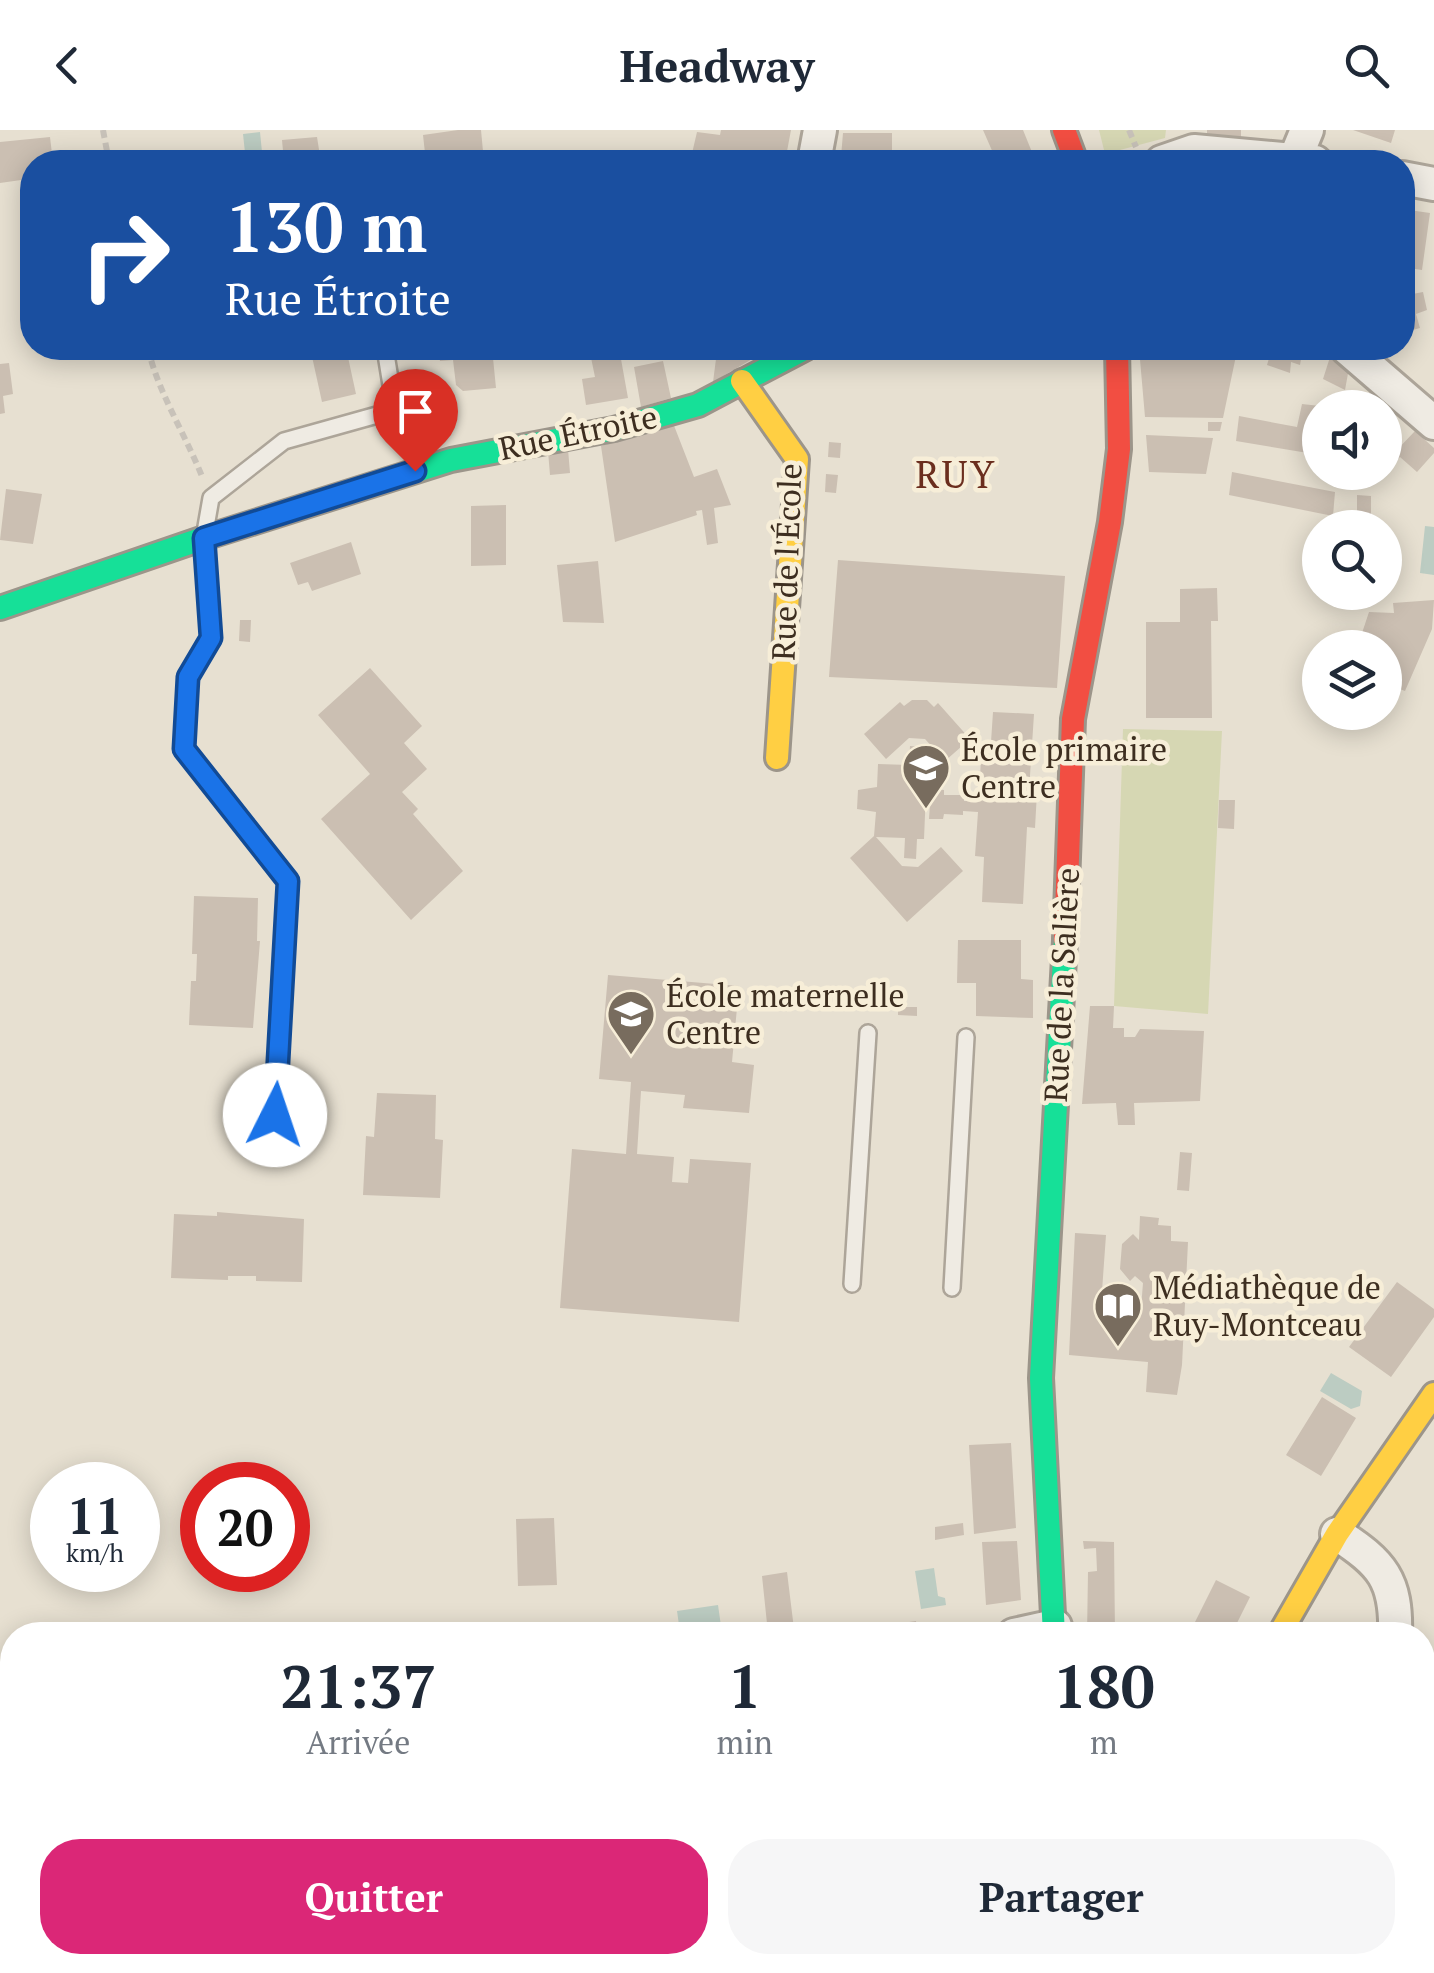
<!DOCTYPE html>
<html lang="fr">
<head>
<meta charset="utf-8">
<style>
  :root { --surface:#fff; --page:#f6f6f7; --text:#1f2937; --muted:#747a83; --accent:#db2777 }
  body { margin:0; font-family:"PT Serif",serif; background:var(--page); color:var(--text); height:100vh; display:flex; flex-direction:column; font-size:38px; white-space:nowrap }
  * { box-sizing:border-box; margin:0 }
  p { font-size:32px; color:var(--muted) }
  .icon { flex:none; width:55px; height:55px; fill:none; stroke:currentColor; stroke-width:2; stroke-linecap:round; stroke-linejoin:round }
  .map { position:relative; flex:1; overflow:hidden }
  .drawer { position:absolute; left:0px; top:1492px; width:1435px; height:352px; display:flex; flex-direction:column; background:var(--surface); border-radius:40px 40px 0 0; box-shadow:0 5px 25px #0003 }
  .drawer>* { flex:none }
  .top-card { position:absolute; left:20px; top:20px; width:1395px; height:210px; border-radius:40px; box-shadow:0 5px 25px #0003; background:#1a4fa0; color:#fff; overflow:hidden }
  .buttons { position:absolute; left:1302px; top:260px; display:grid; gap:20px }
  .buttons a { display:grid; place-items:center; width:100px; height:100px; border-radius:50%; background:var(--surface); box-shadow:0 5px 25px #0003; font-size:50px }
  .speed { position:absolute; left:30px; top:1332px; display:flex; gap:20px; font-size:50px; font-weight:700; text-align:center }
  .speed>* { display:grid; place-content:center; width:130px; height:130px; border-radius:50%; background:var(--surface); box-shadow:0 5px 25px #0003; line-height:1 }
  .speed small { font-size:25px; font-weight:400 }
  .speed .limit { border:15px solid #d22; background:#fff; color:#111 }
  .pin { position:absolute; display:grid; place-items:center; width:85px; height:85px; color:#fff; margin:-102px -42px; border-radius:50% 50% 50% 0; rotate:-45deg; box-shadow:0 0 10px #0007 }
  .pin .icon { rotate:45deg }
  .me { position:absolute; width:110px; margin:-55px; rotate:4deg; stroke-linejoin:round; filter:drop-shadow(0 0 8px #0008) }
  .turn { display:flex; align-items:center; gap:35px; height:210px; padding:0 40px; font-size:45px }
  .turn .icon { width:130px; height:130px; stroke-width:2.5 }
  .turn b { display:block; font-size:70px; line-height:85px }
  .eta { display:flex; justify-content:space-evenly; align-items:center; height:170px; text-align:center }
  .eta b { font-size:60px; font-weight:700; line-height:70px }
  .primary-button { display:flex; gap:20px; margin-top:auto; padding:20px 40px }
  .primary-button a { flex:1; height:115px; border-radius:40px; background:var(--accent); color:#fff; font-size:40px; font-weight:700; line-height:115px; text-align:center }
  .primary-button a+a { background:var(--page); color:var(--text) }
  header { display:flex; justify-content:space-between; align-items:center; height:130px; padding:0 40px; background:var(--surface); font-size:45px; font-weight:700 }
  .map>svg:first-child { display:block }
</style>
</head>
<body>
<header><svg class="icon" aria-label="back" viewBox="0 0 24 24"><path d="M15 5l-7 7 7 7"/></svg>Headway<svg class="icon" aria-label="search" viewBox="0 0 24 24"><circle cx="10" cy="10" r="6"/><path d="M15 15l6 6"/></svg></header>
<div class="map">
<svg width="1434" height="1843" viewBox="0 0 1434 1843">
  <rect width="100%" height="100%" fill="#e7e0d1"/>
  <!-- green -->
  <path fill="#d6d7b3" d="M1099,0H1166L1165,8L1105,24Z
    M1123,599L1222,601L1208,884L1114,876Z"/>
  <!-- water -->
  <path fill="#bcccc2" d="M260,2L263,32H246L243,4Z
    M1425,396L1434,397V445L1420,443Z
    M1331,1243L1362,1261L1360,1276L1351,1279L1320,1261Z
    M934,1438L938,1466L945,1468L946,1475L921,1479L915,1441Z
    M718,1475L721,1496L680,1502L677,1481Z"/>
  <!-- building -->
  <path fill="#cbbfb2" d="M458,0H481L484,32H426L423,5Z
    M721,0H791L785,32H690L697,2L720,5Z
    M983,0H1023L1036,32H997Z
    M1207,0H1241V7H1207Z
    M1353,0H1395L1391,13Z
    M843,3H892V26L841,27Z
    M50,7L53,32H32V55L22,57L21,50L0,53V12Z
    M317,7L320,26L350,23L351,32H284L282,10Z
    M562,24L584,25L592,32H555Z
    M1402,79L1430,83L1422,140L1402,137Z
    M1423,162L1427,180L1416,184L1420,198L1402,203V166Z
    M303,218H346L356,264L322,272L311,222Z
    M438,218H492L496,258L463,261L456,255L453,230L440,231Z
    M589,218H619L628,268L586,275L582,249L595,247Z
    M660,218H771L713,252L716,229Z
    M1139,218H1243L1242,222L1237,221L1223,288L1145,287Z
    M1250,218H1303L1300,235L1291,232L1290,243L1267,235L1270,225Z
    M1331,224L1349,238L1345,260L1323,249Z
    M663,231L671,268L641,277L634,237Z
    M9,233L13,264L3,266L5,283L0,284V234Z
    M1302,274L1320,276V325L1236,311L1239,286L1297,297Z
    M1208,292H1222L1220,301H1208Z
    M673,293L694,347L717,339L731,375L714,378L718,413L707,415L702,380L696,381L697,385L615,412L601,316Z
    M1415,301L1434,318V323L1417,342L1400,327L1397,330L1385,320V313L1395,322Z
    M1146,305L1213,308L1206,344L1149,342Z
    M829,312L841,313L840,328L828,327Z
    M568,319L570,343L550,345L548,321Z
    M1232,342L1335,362L1333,386L1229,365Z
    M826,344L838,345L836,363L825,362Z
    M6,359L42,364L33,414L0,410Z
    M1357,365L1371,366V395H1357Z
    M506,375V435L471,436V376Z
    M351,412L361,444L312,461L308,452L298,455L290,433Z
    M838,430L1065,446L1057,558L829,547Z
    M598,431L604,493L563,492L557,435Z
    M1217,458L1218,491H1211L1212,588H1146V492H1180V459Z
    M1434,470L1432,499L1405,561L1395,557L1388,571L1385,570V518H1357L1369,482L1394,483L1393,473Z
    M240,490H251L250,512L239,511Z
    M370,538L422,596L404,613L427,639L402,662L418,679L413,684L463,741L411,790L321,689L370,644L318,585Z
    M912,570H927L934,577L938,573L970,609L945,631L925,609L909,608L886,629L864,604L900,572L904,576Z
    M993,582L1034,584L1029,661L1037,662L1035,698L1027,697L1023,774L982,772L984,727L975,726L978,682L963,681V685L944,684L943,689H929L931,659L944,660V665H964V671H979L981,627H990Z
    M910,616L922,617V636L927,637L924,709H917L916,729L904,728L905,708L876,707L902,736L918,737L941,717L963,741L907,792L850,728L874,706L876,682L857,679L858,660L877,657L878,634L909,635Z
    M1219,670H1235L1234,699L1218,698Z
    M194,766L258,768L257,811H260L253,898L189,895L191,851H196L197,824H192Z
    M958,810H1021V849L1033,850V888L976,886V853H957Z
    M608,845L739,856L732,932L754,935L749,983L683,978L685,965L641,961L637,1024L674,1027L672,1052L688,1053L690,1029L751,1033L739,1192L560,1178L572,1019L626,1024L631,952L599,949Z
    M1090,876H1114L1113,898H1124V907H1135L1140,899L1204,901L1200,971L1134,973L1135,995H1118L1116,973L1082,974Z
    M898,877H917V886L898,885Z
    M377,963L436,965L435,1009L443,1010L440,1068L363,1065L366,1006L374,1007Z
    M1180,1022L1192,1023L1189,1061L1177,1060Z
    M217,1082L304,1089L302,1152L256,1151V1146H228V1150L171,1148L174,1084L217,1086Z
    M1140,1086L1159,1088L1158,1095L1171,1096V1111L1188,1112L1182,1235L1177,1265L1146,1262L1148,1232L1069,1225L1075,1103L1106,1105L1101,1175L1141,1178L1143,1153L1135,1146L1130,1151L1120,1139L1122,1114L1133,1104L1139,1110Z
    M1397,1152L1434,1179V1187L1391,1247L1349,1217Z
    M1322,1267L1356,1288L1321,1346L1286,1325Z
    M1011,1313L1016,1398L974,1404L969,1315Z
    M554,1388L557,1455L518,1456L516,1389Z
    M963,1393L964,1405L935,1410V1397Z
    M1017,1411L1021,1470L986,1475L982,1412Z
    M1083,1411L1114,1412L1115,1505H1087L1088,1442L1097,1441L1096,1418L1084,1419Z
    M787,1442L794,1499L768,1503L762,1446Z
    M1216,1450L1250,1467L1231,1505H1191L1189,1504Z
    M916,1491L918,1505H861V1499Z
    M569,1494L572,1505H532L531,1502Z
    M12,1595V1636L0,1647V1596Z
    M361,1832H418L420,1843H363Z
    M634,1832H670V1843H634Z
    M815,1832H848L849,1843H816Z
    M1348,1832L1349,1843H1303L1302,1833Z"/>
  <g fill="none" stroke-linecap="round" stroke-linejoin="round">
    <!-- lane casing -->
    <g stroke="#ada599" stroke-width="20">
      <path id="lane" d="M275,985L288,751L184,619L188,547L211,508L204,408L211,368L284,311L395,280L385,218
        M852,1154L868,903
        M952,1158L966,907"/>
    </g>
    <!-- street casing -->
    <g stroke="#ada599" stroke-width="38">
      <path id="street" d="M1295,29L1307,0
        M814,32L820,0
        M1162,32L1194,21L1315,32
        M1402,48L1434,54
        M1347,218L1434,293
        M1337,1404C1382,1433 1397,1450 1395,1505
        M1014,1505L1055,1496
        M0,1689L12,1688
        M1387,1843V1832"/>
    </g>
    <!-- fast casing -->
    <g stroke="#9c958a" stroke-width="28">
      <path id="fast" d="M0,478L204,408L451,330L614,299L698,275L806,218
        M1054,1505L1041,1248L1065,810"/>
    </g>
    <!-- slow casing -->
    <g stroke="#9c958a" stroke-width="28">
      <path id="slow" d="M742,251L797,329L777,628
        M1279,1505L1337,1404L1434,1264
        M1001,1843L1003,1832"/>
    </g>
    <!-- jam casing -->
    <g stroke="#9c958a" stroke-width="28">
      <path id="jam" d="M1064,0L1076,32
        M1065,810L1073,589L1110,392L1119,319L1117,218"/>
    </g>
    <!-- path -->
    <path stroke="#c8c2b9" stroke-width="6" stroke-dasharray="8 5" stroke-linecap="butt" d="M103,0L109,32
      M1129,0L1136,17
      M148,218C158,263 186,305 203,349"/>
    <!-- lane -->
    <use href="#lane" stroke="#efebe3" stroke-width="15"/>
    <!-- street -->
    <use href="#street" stroke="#efebe3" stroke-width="32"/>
    <!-- fast -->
    <use href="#fast" stroke="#16e098" stroke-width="22"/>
    <!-- slow -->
    <use href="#slow" stroke="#ffcf43" stroke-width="22"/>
    <!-- jam -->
    <use href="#jam" stroke="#f24e42" stroke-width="22"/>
  </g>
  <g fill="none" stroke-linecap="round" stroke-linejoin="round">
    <!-- route casing -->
    <g stroke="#114b97" stroke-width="25">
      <path id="route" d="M275,985L288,751L184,619L188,547L211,508L204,408L415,341"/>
    </g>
    <!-- route -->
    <use href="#route" stroke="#1a73e8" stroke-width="18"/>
  </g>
  <!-- icons -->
  <defs>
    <g id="school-pin" transform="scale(2.5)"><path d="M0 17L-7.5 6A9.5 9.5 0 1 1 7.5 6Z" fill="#786c5e" stroke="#f7eed8"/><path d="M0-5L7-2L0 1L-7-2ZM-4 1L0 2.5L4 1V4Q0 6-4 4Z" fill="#fff"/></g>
    <g id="library-pin" transform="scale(2.5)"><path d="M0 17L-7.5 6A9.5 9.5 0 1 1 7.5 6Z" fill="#786c5e" stroke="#f7eed8"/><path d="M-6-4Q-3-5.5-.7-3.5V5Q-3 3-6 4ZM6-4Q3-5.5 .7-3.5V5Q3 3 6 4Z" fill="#fff"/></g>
  </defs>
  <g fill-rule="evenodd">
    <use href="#school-pin" x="926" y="638"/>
    <use href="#school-pin" x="631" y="884"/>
    <use href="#library-pin" x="1118" y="1176"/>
  </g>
  <g text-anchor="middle" stroke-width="9" stroke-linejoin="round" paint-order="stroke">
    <!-- street labels -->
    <g font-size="32" fill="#3d2e20" stroke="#f7eed8">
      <text transform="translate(578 303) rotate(-12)" y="11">Rue Étroite</text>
      <text transform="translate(787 432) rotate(-88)" y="11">Rue de l'École</text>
      <text transform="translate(1062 855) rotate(-87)" y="11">Rue de la Salière</text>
    </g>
    <!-- poi labels -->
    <g font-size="32" fill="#3d2e20" stroke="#f7eed8" text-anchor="start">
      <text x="961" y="631">École primaire<tspan x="961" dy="37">Centre</tspan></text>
      <text x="666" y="877">École maternelle<tspan x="666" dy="37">Centre</tspan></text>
      <text x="1153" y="1169">Médiathèque de<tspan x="1153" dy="37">Ruy-Montceau</tspan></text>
    </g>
    <!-- quarter labels -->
    <g font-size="38" letter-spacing="2.5" fill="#6b2e1e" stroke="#f7eed8">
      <text x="956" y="358">RUY</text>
    </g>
  </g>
</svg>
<div class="buttons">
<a><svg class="icon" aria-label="sound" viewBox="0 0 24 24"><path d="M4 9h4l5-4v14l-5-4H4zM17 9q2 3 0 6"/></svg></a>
<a><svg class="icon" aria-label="search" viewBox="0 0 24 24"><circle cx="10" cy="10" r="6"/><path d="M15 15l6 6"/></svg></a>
<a><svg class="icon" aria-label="layers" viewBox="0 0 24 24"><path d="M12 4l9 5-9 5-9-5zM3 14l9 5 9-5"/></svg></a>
</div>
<div class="speed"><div>11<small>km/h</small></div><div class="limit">20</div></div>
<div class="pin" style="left:415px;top:341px;background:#d93025"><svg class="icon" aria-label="arrive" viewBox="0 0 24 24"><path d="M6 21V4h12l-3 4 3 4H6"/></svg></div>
<svg class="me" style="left:275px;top:985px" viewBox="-20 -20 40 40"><circle r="19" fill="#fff"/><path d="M0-13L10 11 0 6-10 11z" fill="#1a73e8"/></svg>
<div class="top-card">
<div class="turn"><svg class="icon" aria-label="right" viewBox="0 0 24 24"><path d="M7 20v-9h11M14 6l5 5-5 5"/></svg><div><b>130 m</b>Rue Étroite</div></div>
</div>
<section class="drawer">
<div class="eta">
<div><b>21:37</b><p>Arrivée</p></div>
<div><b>1</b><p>min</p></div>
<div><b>180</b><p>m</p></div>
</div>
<div class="primary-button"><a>Quitter</a><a>Partager</a></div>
</section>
</div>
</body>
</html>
